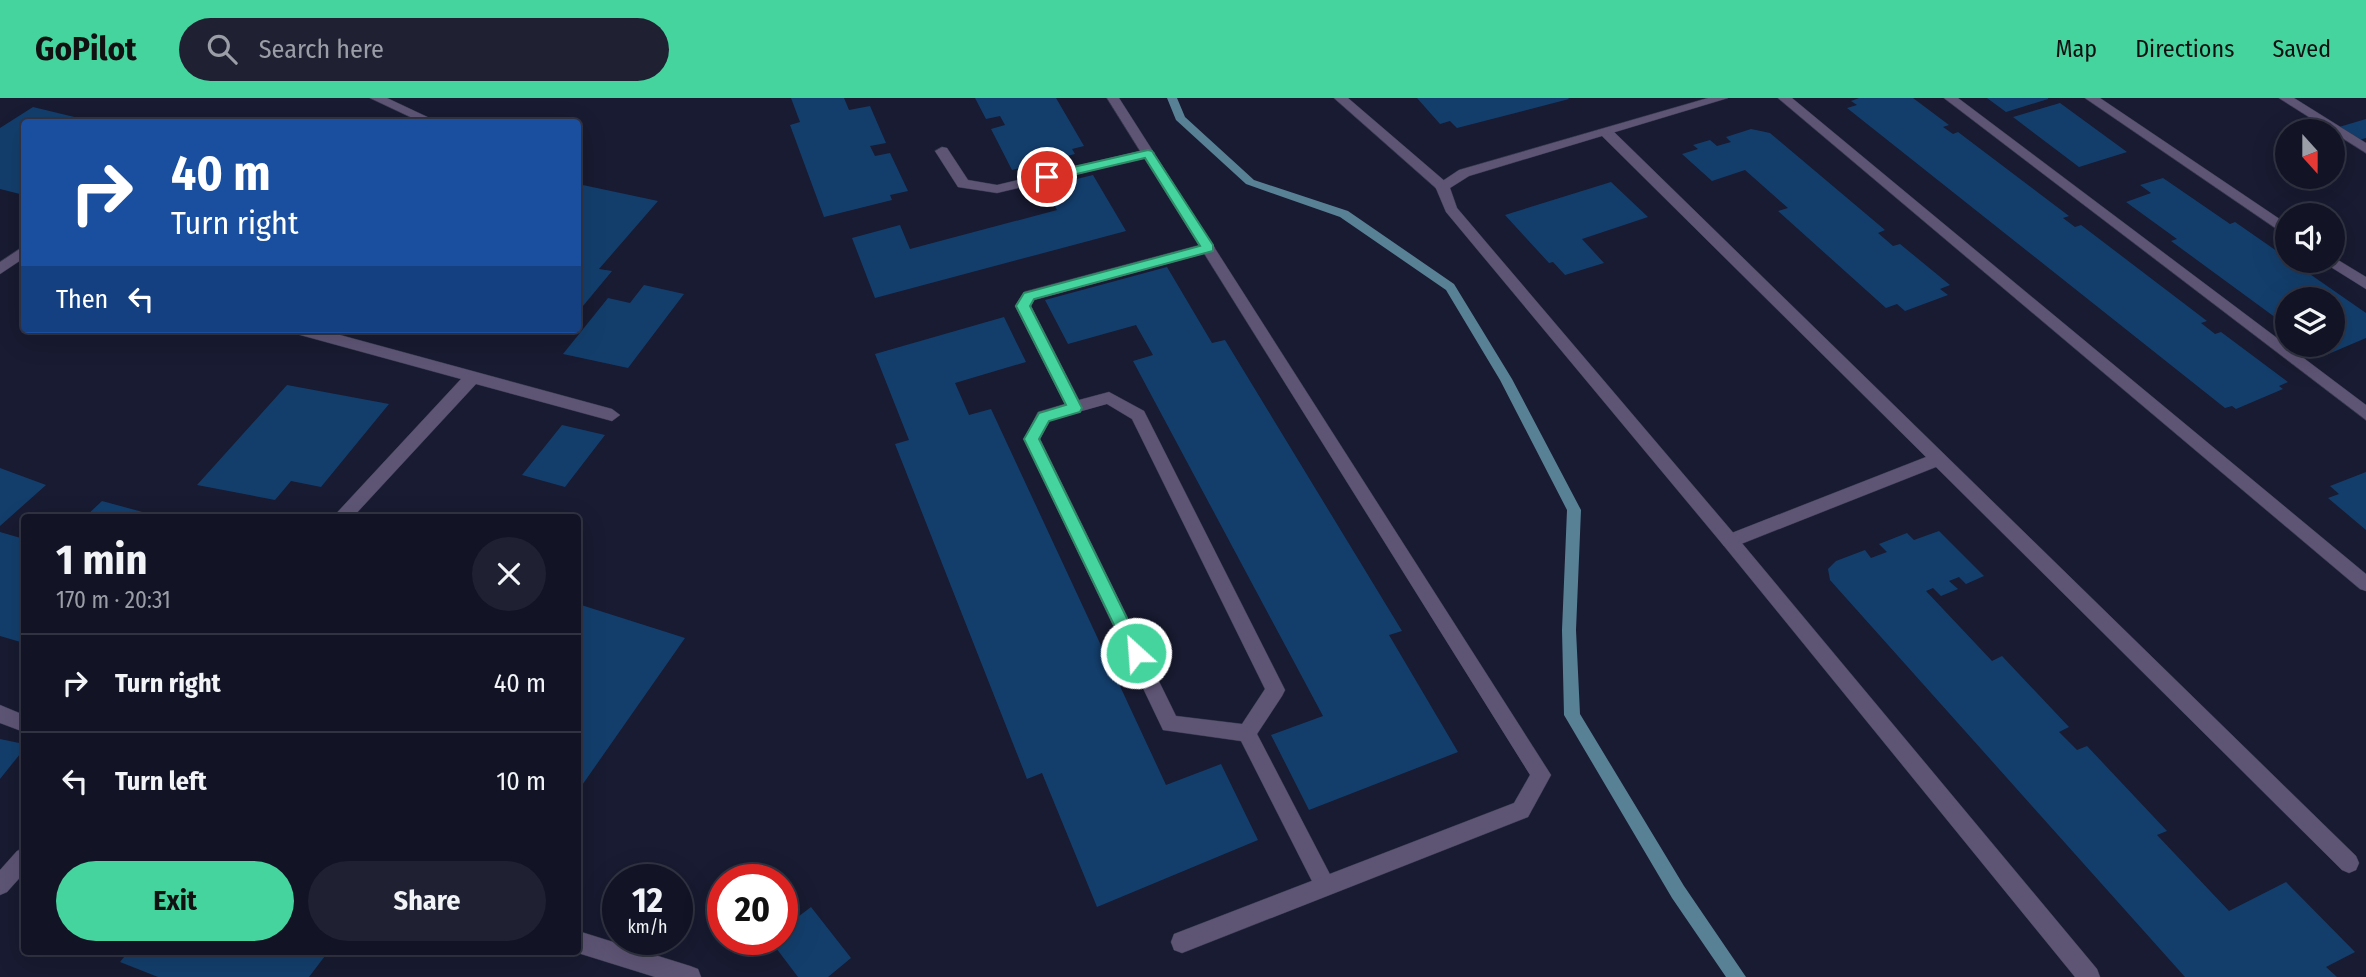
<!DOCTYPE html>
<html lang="en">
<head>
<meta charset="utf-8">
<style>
  :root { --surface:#121425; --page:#1f2132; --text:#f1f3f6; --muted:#9c9ea7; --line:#313342; --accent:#46d49e }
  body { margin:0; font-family:"Fira Sans Condensed",sans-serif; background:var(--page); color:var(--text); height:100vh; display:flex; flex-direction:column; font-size:26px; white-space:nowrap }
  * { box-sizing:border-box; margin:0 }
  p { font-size:23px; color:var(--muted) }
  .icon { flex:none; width:38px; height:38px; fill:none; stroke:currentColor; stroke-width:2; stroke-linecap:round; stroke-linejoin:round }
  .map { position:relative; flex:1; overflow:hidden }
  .side { position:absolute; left:21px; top:416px; width:560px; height:441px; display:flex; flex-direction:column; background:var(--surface); border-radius:7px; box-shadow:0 7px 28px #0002,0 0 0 2px var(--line) }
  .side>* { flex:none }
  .banner { position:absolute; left:21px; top:21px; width:560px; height:214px; border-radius:7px; box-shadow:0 7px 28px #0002,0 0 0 2px var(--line); background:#1a4fa0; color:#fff; overflow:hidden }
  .needle { width:46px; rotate:159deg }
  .tools { position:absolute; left:2275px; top:21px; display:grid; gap:14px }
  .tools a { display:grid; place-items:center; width:70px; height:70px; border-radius:50%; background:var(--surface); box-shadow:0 7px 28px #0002,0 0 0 2px var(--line); font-size:35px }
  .speed { position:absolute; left:602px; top:766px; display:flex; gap:14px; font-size:35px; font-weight:700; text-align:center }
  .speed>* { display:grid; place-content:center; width:91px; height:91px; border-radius:50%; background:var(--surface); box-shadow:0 7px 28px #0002,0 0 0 2px var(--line); line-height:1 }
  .speed small { font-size:18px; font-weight:400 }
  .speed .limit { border:10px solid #d22; background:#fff; color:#111 }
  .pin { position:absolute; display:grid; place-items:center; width:60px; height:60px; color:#fff; margin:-30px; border:4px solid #fff; border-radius:50%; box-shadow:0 2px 7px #0007 }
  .me { position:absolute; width:77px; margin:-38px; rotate:334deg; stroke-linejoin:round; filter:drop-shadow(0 0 5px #0008) }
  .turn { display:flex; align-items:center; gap:24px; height:147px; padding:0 35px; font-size:32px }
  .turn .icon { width:91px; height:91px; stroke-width:2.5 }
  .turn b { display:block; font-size:49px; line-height:60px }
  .then { display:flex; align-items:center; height:66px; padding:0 35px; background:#0003; gap:14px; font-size:26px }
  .round { display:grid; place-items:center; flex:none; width:74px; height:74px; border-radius:37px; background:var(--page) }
  .summary { display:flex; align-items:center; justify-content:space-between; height:119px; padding:0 35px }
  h1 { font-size:42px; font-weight:700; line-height:52px }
  .action { display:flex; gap:14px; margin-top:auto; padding:14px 35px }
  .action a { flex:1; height:80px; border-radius:42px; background:var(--accent); color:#111; font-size:28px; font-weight:700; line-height:80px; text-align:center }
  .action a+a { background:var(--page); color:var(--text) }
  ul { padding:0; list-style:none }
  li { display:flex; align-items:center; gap:21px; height:98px; padding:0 35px; border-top:2px solid var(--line) }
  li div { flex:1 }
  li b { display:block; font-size:26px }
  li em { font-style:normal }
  header { display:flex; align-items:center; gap:42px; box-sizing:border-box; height:98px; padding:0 35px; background:var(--accent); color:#111 }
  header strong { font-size:33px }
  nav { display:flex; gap:38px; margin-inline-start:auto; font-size:24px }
  .search { width:490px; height:63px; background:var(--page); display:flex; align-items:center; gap:18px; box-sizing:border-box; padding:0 24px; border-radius:38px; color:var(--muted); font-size:26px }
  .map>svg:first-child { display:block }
</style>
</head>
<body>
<header>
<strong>GoPilot</strong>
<div class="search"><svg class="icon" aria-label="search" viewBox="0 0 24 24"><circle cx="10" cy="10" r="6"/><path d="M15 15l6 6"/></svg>Search here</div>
<nav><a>Map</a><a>Directions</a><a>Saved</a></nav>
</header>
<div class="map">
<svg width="2366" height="879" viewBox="0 0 2366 879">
  <rect width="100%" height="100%" fill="#181b31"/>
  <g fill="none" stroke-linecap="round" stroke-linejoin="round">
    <!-- stream -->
    <path fill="#588196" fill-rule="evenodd" d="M1167,0H1177L1185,19L1254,82L1348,113L1454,186L1512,281L1581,412L1576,532L1580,616L1684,788L1746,879H1726L1672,800L1564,617L1562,532L1567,412L1500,282L1446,192L1340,119L1246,86L1176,22Z"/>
  </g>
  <!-- building -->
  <path fill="#133e6c" d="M791,0H844L849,12L870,8L886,45L870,48L875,58L890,55L908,93L890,97L892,102L824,119L790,27L800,24Z
    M975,0H1056L1084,48L1072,51L1075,56L1012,72L991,31L1005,27L1000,18L986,21Z
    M1417,0H1568L1569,1L1457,30L1450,23L1440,26Z
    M1859,0H1913L1949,27L1943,29L1953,36L1958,34L2069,118L2063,120L2075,129L2081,127L2207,223L2201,225L2215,236L2221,234L2288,284L2279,288L2283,291L2236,311L2232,308L2225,310L1847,10L1857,7L1851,3Z
    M1987,0H2048V1L2006,14Z
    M2060,5L2127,54L2079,69L2013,19Z
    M33,9L95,24H24V97L0,91V30Z
    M2366,21V40L2359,42L2339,29Z
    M1751,31L1770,35L1885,132L1878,135L1893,148L1900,146L1950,187L1940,191L1948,197L1905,213L1897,206L1886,210L1778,113L1788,110L1745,72L1712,83L1682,56L1698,51L1693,47L1710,42L1717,48L1731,44L1726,39Z
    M1093,77L1126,133L875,200L852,140L900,127L910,151L1057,112L1044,89Z
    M2163,80L2230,126L2235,124L2366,215V240L2326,257L2313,247H2333V201H2287V228L2171,143L2177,141L2126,104L2151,95L2140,87Z
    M1611,84L1648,119L1582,141L1604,165L1565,177L1553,164L1549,165L1505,117Z
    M578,86L658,103L599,171L612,173L578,214Z
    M1167,169L1212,245L1225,242L1402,533L1389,537L1458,654L1309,712L1271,637L1323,618L1133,263L1153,257L1136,227L1068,246L1045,202Z
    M644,187L684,196L628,270L563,256L608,200L630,205Z
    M1004,219L1026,264L955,285L969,317L991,311L1166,687L1221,666L1258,742L1097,809L1042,675L1027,681L895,346L909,342L875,256Z
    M287,287L389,306L321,389L291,383L275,402L197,387Z
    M562,327L605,337L565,389L522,377Z
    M0,370L46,387L0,428Z
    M2366,374V432L2328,400L2339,396L2330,388Z
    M102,403L161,419V420H84Z
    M1939,433L1984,478L1966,486L1959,479L1949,483L1958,491L1941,498L1933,490L1926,493L1992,563L2002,558L2069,629L2059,634L2077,652L2087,648L2167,733L2157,737L2229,813L2286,784L2355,854L2326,869L2337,879H2185L1830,482L1828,471L1836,463L1865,452L1871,460L1887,454L1879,446L1907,435L1914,442Z
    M0,434L24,441V545L0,538Z
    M578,506L685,540L578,693Z
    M0,641L24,646V651L0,681Z
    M811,809L851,860L828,879H798L770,842H782V831Z
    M128,854H328L309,879H158L120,864Z"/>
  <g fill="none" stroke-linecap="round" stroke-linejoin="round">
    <!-- lane casing -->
    <g stroke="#35384d" stroke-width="1">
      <path id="lane" d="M370,0H387L438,24H421Z
        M1334,0H1348L1447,85V91H1437Z
        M1606,30L1611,31L2356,758L2359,765L2356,772L2349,775L2342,772L1936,369L1736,448H1724L1721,443L1724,438L1926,359L1601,37L1599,34Z
        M942,49L947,50L968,82L997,87L1148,51L1155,55L1153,58L997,95L958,89L935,53Z
        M1208,145L1213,147L1215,150L1213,153L1034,202L1031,208L1079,302L1109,294L1144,313L1282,586L1285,592L1282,598L1257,636L1336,788L1332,795L1325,798L1318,795L1241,643L1163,632L1024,341L1038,314L1065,306L1015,208L1024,194ZM1107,306L1132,321L1265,591L1242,626L1176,618L1040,341L1050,322Z"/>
    </g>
    <!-- street casing -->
    <g stroke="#35384d" stroke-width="1">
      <path id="street" d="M1107,0H1119L1551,677L1528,719L1182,855L1174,852L1171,844L1174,836L1514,705L1530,677Z
        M1708,0H1728L1469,78L1450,90L1457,110L1736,438L2097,871L2100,879H2075L1724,448L1446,114L1435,88L1459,72Z
        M1778,0H1792L2366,476V493L2360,491Z
        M1944,0H1958L2366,307V322Z
        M2085,0H2100L2287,126V138Z
        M2279,0H2294L2366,45V55Z
        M21,150L24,151V160L0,176V164Z
        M2333,159L2366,179V191L2326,166L2324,163H2333Z
        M290,231H318L612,311L620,317L612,323L476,286L352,420H332L461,281L293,235Z
        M0,607L24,617V634L0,625Z
        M24,750V775L7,794L0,797V772L17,753Z
        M578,833L690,868L698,871L701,879H655L578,855Z"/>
    </g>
    <!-- lane -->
    <use href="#lane" fill="#5e5575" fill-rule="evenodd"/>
    <!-- street -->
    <use href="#street" fill="#5e5575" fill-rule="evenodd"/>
  </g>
  <!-- route -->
  <path fill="#46d49e" stroke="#2e8a67" stroke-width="2" d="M1148,52L1152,53L1213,147V153L1034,201L1030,208L1082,310L1080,314L1049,323L1039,341L1144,555L1142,560L1136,562L1130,560L1024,341L1039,315L1066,307L1016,208L1024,195L1200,148L1145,60L1047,83L1041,79L1047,75Z"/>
</svg>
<div class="tools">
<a><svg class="needle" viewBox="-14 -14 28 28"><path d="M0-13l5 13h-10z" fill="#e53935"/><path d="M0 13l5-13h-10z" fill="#9c9ea7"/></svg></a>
<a><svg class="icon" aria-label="sound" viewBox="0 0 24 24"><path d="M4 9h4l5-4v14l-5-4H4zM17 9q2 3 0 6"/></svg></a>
<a><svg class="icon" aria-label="layers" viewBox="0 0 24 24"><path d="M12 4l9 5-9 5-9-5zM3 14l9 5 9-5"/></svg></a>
</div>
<div class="speed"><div>12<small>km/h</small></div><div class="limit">20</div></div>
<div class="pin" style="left:1047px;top:79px;background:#d93025"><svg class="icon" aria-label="arrive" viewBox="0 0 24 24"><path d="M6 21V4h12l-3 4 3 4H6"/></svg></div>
<svg class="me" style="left:1136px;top:555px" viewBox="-20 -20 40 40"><circle r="17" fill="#46d49e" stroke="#fff" stroke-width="3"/><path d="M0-11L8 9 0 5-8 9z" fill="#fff"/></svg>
<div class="banner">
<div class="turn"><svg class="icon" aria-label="right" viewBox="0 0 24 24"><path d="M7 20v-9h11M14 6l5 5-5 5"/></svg><div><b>40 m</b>Turn right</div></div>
<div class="then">Then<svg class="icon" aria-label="left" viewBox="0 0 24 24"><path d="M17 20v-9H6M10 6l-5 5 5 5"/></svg></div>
</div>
<section class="side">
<div class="summary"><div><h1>1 min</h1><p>170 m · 20:31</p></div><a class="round"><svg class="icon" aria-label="close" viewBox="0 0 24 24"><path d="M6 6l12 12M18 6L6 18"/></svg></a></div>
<ul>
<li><svg class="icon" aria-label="right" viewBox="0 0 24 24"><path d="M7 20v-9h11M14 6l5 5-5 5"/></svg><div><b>Turn right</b></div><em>40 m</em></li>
<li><svg class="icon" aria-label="left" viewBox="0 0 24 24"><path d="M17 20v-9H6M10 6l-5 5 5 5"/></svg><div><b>Turn left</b></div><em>10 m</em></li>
</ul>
<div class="action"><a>Exit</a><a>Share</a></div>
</section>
</div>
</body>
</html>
